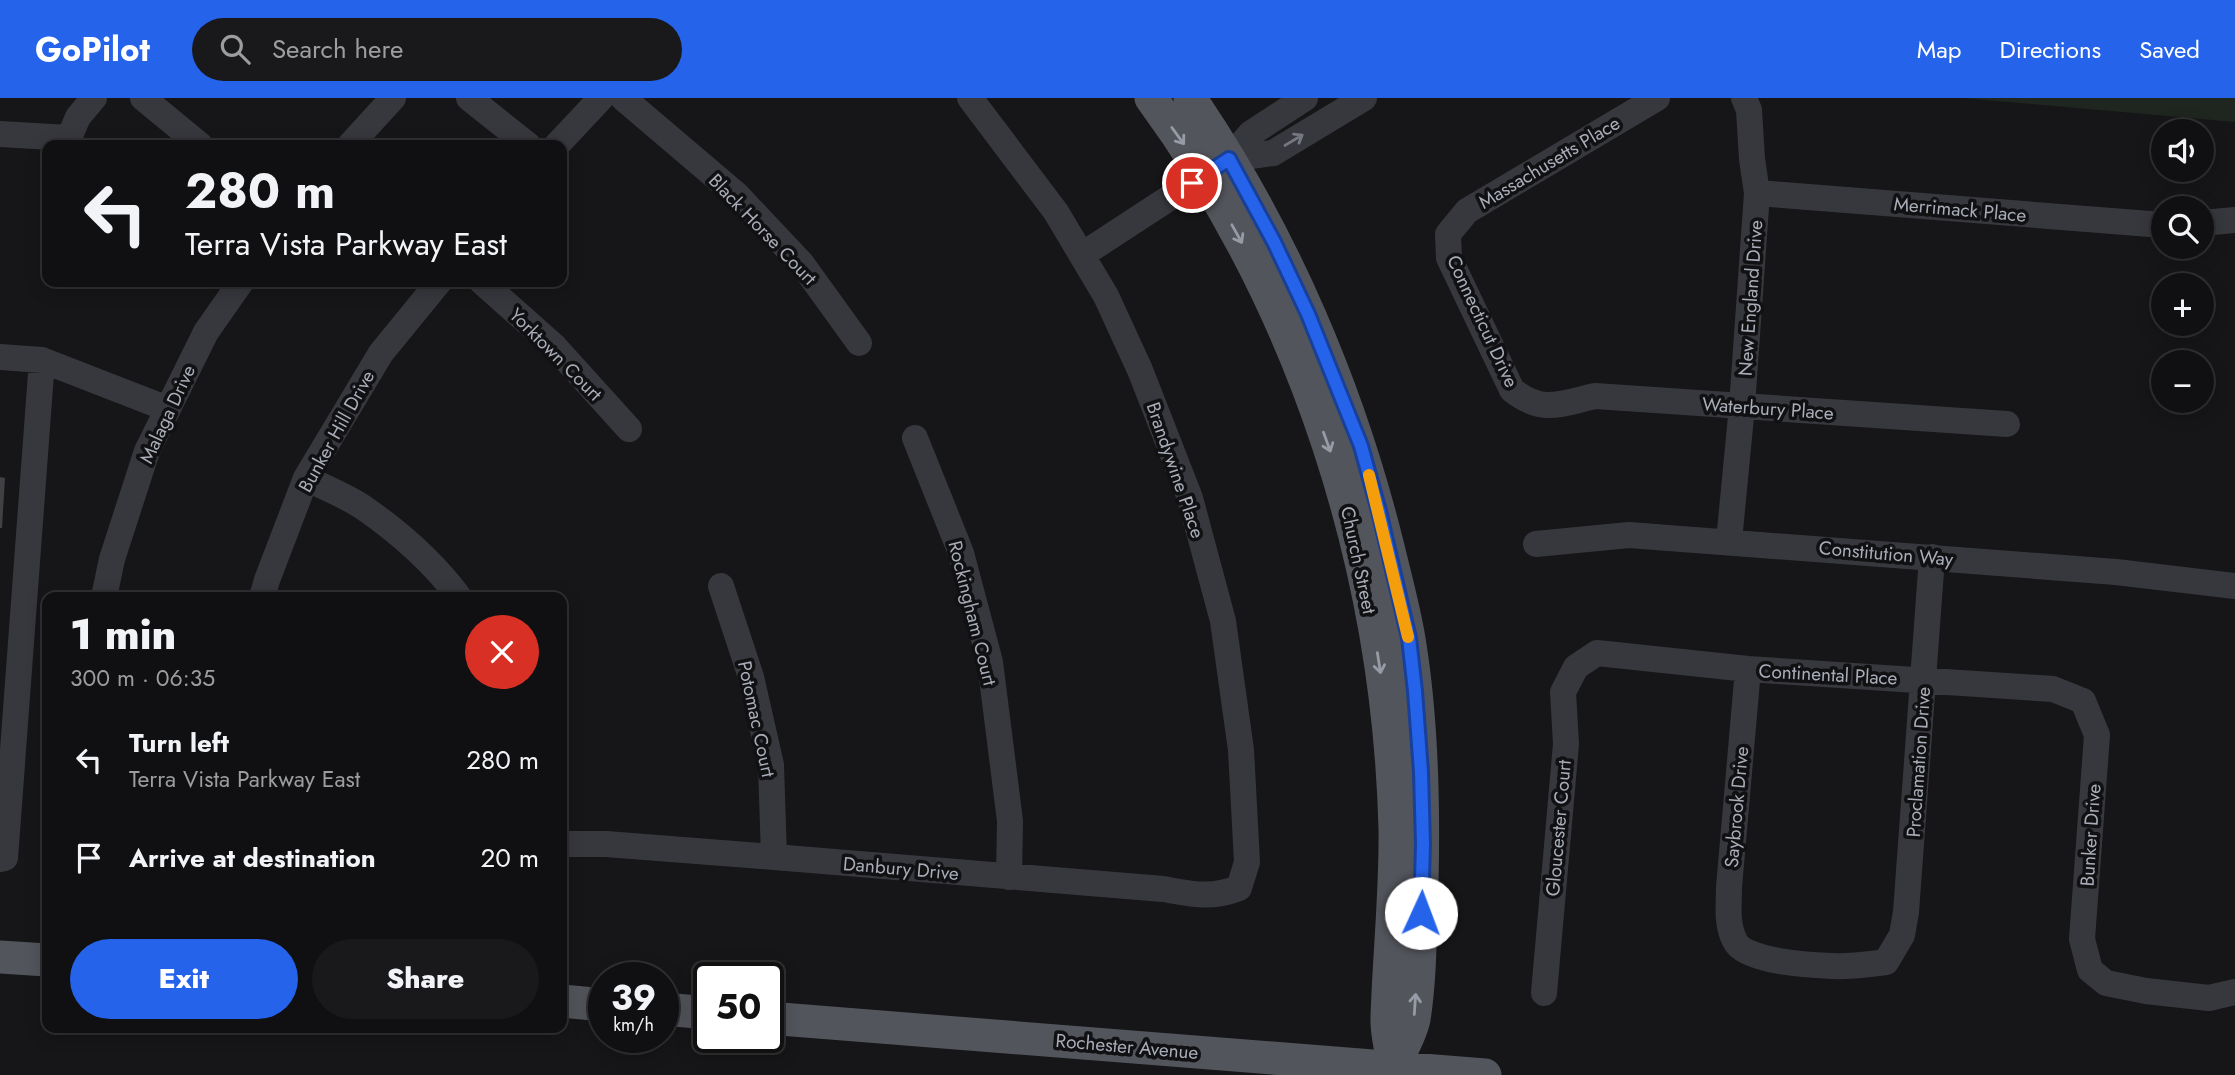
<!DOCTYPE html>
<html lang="en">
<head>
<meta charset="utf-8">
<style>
  :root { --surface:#101012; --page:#19191b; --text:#f1f3f6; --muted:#9c9d9f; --line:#303032; --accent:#2563eb }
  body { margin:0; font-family:Jost,sans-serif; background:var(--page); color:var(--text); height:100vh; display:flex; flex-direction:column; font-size:26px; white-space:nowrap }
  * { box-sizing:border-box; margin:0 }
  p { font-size:23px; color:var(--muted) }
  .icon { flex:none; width:38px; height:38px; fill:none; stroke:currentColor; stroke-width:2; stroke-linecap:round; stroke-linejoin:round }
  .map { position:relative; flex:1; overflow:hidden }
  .sheet { position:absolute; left:42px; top:494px; width:525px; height:441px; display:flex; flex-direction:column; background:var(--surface); border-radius:14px; box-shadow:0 4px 18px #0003,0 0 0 2px var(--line) }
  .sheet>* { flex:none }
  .banner { position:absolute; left:42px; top:42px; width:525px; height:147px; border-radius:14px; box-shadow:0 4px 18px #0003,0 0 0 2px var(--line); background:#101012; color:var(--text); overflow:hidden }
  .buttons { position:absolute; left:2151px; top:21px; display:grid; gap:14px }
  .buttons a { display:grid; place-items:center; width:63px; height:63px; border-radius:50%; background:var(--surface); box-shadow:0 4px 18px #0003,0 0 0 2px var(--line); font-size:35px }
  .speed { position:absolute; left:588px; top:864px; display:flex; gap:14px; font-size:35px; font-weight:700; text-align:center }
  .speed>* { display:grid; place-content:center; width:91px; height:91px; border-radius:50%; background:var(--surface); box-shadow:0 4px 18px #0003,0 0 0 2px var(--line); line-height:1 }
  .speed small { font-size:18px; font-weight:400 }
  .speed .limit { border:4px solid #111; border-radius:10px; background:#fff; color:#111 }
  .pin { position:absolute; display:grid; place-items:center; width:60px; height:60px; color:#fff; margin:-30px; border:4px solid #fff; border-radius:50%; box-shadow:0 2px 7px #0007 }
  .me { position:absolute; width:77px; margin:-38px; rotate:2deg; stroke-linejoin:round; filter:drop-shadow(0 0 5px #0008) }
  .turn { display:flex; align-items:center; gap:24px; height:147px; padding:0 28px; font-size:32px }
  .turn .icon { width:91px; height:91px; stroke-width:2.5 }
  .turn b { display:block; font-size:49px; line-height:60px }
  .round { display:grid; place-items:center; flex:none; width:74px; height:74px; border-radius:37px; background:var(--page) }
  .summary { display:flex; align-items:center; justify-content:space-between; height:119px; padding:0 28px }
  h1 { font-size:42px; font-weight:800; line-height:52px }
  .button { display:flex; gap:14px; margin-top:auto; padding:14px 28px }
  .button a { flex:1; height:80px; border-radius:42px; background:var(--accent); color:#fff; font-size:28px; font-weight:800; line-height:80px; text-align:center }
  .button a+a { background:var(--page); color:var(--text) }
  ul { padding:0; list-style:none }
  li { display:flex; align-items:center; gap:21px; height:98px; padding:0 28px }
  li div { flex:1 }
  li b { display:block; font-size:26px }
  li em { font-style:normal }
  header { display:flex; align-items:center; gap:42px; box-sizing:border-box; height:98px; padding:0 35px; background:var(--accent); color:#fff }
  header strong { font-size:33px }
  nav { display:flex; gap:38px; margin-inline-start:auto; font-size:24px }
  .search { width:490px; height:63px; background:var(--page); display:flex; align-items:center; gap:18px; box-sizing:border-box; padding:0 24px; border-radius:38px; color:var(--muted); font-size:26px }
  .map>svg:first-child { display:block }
</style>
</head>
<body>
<header>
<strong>GoPilot</strong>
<div class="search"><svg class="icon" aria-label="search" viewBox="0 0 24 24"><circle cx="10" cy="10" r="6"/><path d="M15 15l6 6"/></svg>Search here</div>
<nav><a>Map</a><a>Directions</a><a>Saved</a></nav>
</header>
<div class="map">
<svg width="2235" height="977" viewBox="0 0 2235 977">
  <rect width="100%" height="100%" fill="#161618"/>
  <!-- green -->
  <path fill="#1e261f" d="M1963,0H2235V24Z"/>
  <!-- building -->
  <path fill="#404145" d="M0,379L5,380L2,430H0Z"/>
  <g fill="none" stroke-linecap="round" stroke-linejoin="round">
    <!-- minor -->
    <path stroke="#37383d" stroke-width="26" d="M143,0L200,47
      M469,0L528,47
      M623,0L737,97L802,166L859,245
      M1657,0L1467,113L1448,136L1449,160L1512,292C1543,316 1559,306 1595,298L2007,326
      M0,36L69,40
      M66,47L78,19L94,0
      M350,47L393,0
      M557,47L601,0
      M1229,61L1273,55L1364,0
      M1757,95L2163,127
      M2202,125L2235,122
      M1082,157L1229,61L1250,36L1305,0
      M482,184L554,248L629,331
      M0,259L42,262L168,311
      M915,340L961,455L990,564L1010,723L1009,779
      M306,380C325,390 347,398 364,410C400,435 433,464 459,499
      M1729,443L1742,308L1757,95L1752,61L1749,12L1744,0
      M1536,446L1629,437L2116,474L2235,488
      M721,488L751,579L771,667L774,759
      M104,499L112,461L147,353L206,234L241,184
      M262,499L267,482L306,380L381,255L439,184
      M1748,571L1729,789C1729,807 1726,826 1735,843C1745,864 1810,867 1832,868C1850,869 1869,866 1886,864L1902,837L1906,814L1932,459
      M562,746H606L774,759L1163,791C1192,796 1210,801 1239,790L1247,764L1241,652L1223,523L1190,400L1140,272L1106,198L1056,114L970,0
      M0,761L5,760L42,262
      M1544,895L1566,646L1563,594L1576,569L1597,555L1748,571L2053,591L2083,603L2097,637L2082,841L2090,872L2106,885L2146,893L2209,900L2235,894"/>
    <!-- major -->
    <path stroke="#53555c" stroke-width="33" d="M1151,0C1305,210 1388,470 1395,730C1396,793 1389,856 1387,919C1386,939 1394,958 1393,977
      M1190,0C1283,136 1350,293 1389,453C1396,482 1404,511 1409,541C1422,620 1424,703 1422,784C1420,827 1421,878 1414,921C1411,937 1400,954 1393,970
      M0,859L47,862
      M562,903L604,907
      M663,911L709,915
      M768,920L1485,977"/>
  </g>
  <!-- one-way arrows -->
  <defs><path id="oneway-shaft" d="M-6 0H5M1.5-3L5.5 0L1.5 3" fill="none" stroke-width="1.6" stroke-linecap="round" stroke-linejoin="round" transform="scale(1.75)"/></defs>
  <g stroke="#979ba6">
    <use href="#oneway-shaft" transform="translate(1178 38) rotate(54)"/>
    <use href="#oneway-shaft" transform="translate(1237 136) rotate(61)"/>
    <use href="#oneway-shaft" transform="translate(1327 344) rotate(70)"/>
    <use href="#oneway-shaft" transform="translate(1379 565) rotate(81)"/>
    <use href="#oneway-shaft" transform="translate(1415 906) rotate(-86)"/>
  </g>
  <use stroke="#757881" href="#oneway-shaft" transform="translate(1294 42) rotate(-31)"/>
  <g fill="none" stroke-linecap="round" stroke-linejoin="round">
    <!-- route casing -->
    <g stroke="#184099" stroke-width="18">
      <path id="route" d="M1192,85L1229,61L1274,144L1308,216L1361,348L1379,413L1409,540L1415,593L1421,674L1423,746L1421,815"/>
    </g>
    <!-- route -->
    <use href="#route" stroke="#2563eb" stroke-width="12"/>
    <!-- slow -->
    <path stroke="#f59e0b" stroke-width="12" d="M1369,377L1408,539"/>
  </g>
  <g text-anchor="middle" stroke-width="7" stroke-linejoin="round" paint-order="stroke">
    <!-- street labels -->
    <g font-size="19" fill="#a8adb8" stroke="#111113">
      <text transform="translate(1549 64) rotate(-31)" y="7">Massachusetts Place</text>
      <text transform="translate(1960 111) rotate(5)" y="7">Merrimack Place</text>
      <text transform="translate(763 131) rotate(46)" y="7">Black Horse Court</text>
      <text transform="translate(1750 200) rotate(-86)" y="7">New England Drive</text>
      <text transform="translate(1483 223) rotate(65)" y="7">Connecticut Drive</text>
      <text transform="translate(556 256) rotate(45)" y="7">Yorktown Court</text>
      <text transform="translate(1768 310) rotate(4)" y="7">Waterbury Place</text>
      <text transform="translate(167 316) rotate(-65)" y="7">Malaga Drive</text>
      <text transform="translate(336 333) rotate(-61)" y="7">Bunker Hill Drive</text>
      <text transform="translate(1176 372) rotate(71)" y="7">Brandywine Place</text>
      <text transform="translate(1886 455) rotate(5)" y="7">Constitution Way</text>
      <text transform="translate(1359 462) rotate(78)" y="7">Church Street</text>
      <text transform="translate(973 515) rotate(76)" y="7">Rockingham Court</text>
      <text transform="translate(1828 576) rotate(3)" y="7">Continental Place</text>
      <text transform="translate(757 621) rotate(78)" y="7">Potomac Court</text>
      <text transform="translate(1918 664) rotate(-86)" y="7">Proclamation Drive</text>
      <text transform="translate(1736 709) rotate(-85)" y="7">Saybrook Drive</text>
      <text transform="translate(1558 730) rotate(-85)" y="7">Gloucester Court</text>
      <text transform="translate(2090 737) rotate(-86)" y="7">Bunker Drive</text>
      <text transform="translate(901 770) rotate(5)" y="7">Danbury Drive</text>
      <text transform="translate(1127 948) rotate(5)" y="7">Rochester Avenue</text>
    </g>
  </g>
</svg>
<div class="buttons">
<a><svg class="icon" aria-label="sound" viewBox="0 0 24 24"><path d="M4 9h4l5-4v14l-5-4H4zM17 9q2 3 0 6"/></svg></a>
<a><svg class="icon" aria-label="search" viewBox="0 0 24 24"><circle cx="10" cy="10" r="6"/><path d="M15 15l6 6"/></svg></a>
<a>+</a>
<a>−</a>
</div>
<div class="speed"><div>39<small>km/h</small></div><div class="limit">50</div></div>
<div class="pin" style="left:1192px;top:85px;background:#d93025"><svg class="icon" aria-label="arrive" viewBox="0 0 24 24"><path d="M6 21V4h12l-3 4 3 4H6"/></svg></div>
<svg class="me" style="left:1421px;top:815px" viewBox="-20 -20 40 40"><circle r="19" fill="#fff"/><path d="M0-13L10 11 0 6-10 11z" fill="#2563eb"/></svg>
<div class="banner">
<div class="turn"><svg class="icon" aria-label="left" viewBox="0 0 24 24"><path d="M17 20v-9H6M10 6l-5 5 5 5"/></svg><div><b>280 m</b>Terra Vista Parkway East</div></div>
</div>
<section class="sheet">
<div class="summary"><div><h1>1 min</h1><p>300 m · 06:35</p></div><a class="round" style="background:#d93025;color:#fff"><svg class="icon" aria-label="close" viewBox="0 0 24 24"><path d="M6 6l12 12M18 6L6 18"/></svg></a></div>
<ul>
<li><svg class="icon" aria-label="left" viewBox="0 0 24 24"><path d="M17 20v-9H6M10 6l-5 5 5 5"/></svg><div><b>Turn left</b><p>Terra Vista Parkway East</p></div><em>280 m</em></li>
<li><svg class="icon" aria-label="arrive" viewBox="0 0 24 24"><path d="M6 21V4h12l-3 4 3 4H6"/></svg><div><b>Arrive at destination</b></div><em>20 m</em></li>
</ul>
<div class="button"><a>Exit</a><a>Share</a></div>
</section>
</div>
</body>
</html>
